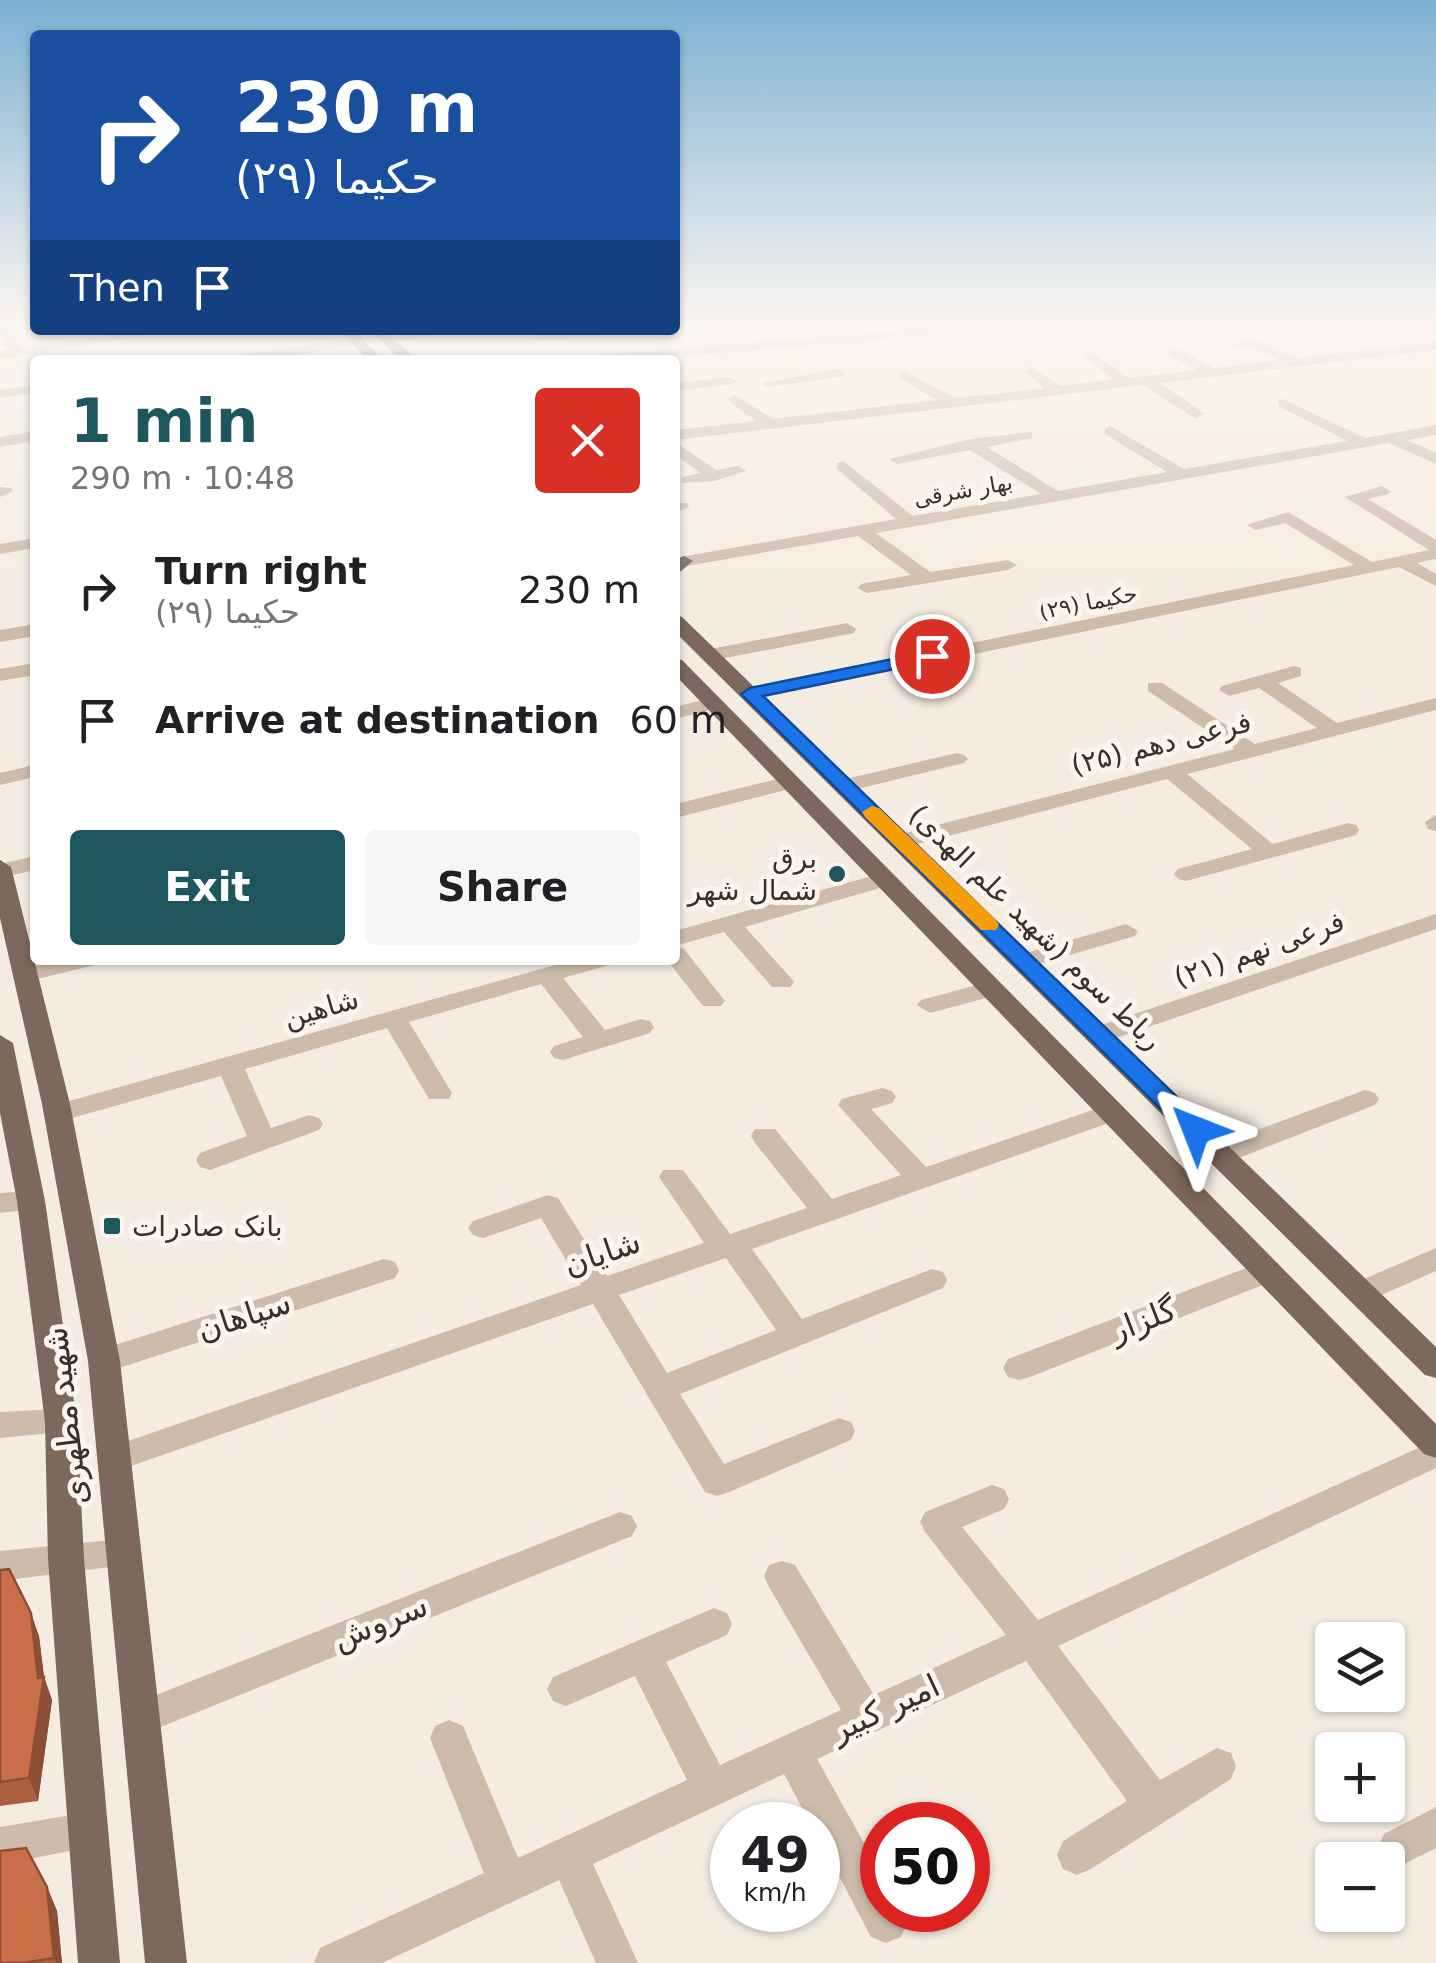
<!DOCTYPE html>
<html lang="en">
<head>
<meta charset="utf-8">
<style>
  :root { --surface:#fff; --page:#f6f6f6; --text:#202124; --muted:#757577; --accent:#1f565d }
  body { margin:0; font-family:"DejaVu Sans","Noto Naskh Arabic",sans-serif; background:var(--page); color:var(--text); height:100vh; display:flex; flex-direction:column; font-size:38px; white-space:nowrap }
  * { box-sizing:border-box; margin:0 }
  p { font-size:32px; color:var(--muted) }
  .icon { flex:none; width:55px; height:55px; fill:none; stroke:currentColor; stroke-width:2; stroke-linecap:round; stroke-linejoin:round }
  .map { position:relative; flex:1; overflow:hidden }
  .panel { position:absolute; left:30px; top:355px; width:650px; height:610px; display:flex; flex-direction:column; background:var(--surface); border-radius:10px; box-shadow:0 2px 8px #0004 }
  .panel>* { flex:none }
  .guide { position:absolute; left:30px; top:30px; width:650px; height:305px; border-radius:10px; box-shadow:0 2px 8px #0004; background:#1a4fa0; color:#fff; overflow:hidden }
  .fabs { position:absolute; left:1315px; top:1622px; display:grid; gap:20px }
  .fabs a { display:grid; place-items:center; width:90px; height:90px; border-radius:10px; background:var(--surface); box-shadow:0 2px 8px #0004; font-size:50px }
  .speed { position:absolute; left:710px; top:1802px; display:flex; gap:20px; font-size:50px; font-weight:700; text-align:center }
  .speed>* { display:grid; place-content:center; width:130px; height:130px; border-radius:50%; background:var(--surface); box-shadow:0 2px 8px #0004; line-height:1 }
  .speed small { font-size:25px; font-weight:400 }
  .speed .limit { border:15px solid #d22; background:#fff; color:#111 }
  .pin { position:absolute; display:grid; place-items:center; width:85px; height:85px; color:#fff; margin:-42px; border:5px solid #fff; border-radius:50%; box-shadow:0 2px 10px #0007 }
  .me { position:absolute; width:110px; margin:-55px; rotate:315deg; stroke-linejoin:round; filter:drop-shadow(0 0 8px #0008) }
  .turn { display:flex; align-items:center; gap:35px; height:210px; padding:0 40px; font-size:45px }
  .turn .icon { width:130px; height:130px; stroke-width:2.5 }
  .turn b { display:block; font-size:70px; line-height:85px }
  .then { display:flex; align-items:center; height:95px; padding:0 40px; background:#0003; gap:20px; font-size:38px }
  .round { display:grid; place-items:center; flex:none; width:105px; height:105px; border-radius:10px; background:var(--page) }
  .overview { display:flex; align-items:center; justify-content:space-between; height:170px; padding:0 40px }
  h1 { font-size:60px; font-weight:700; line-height:75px; color:var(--accent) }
  .cta { display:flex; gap:20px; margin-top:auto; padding:20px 40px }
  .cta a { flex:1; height:115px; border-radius:10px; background:var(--accent); color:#fff; font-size:40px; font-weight:700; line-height:115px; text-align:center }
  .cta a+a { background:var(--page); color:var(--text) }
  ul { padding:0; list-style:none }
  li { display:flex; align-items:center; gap:30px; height:130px; padding:0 40px }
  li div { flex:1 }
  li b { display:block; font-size:38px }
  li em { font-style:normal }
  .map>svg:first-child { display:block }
</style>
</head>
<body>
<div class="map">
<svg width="1436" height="1963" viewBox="0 0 1436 1963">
  <rect width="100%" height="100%" fill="#f4ece0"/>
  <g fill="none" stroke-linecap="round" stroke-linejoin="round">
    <!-- minor -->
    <path fill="#cdbcab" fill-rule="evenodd" d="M0,324H8L21,348L141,330H176L0,359V351L8,350L0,335Z
      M971,324H1025L1018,328L638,360H581L588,356Z
      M427,330H462L387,344L380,340Z
      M572,330H613L614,331L607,335L539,341L532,337Z
      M358,338L363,339V345L261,360H224L231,356Z
      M1253,339L1298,358L1436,342V350L1160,383L1201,411L1204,414L1196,419L1143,385L675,440V430L756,421L730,402L728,399L735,395L773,419L937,400L899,378V372L904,371L955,398L1044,388L1024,371L1031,367L1060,386L1113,379L1087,359L1085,356L1092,352L1129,378L1197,370L1167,354L1165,351L1172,347L1214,368L1279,360L1251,347L1237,349L1230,345Z
      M839,369L844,370V376L768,387L761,383Z
      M729,377L736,381L734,384L675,391V383Z
      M35,385V393L0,398V390Z
      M1283,399L1365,438L1436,425V435L1407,440L1436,453V464L1389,443L876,533L930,572L1008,560L1017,565L1008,570L867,593L858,588L861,584L911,575L858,536L675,568V558L896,519L837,469V463L843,461L913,516L1041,494L970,450L897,464L889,459L971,439L1032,432V438L987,447L1058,491L1167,472L1105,434V428L1110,426L1184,469L1347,441L1278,406V400Z
      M35,431V441L0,447V437Z
      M675,442L716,470L738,466L746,471L714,481L682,483V477L700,473L675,454Z
      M1382,486L1390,491L1388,494L1368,499L1436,540V559L1417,563L1436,574V586L1399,567L750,700L740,694L750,688L1354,565L1285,523L1255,530L1247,525L1288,512L1372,562L1429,550L1345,497Z
      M0,487L11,488L13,491L0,497Z
      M675,503H687L689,507L675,513Z
      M35,538V548L0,554V544Z
      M847,623L856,629L854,633L710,661L700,655L710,649Z
      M35,624V636L0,642V630Z
      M35,663V675L0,681V669Z
      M1294,666L1301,668V676L1278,683L1337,723L1436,698V710L1187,774L1273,844L1348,823L1356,825L1359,830L1356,835L1186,881L1178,879L1174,874L1178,869L1252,849L1167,779L902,848L891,841L894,836L1235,749L1148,691V683H1162L1255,744L1317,728L1259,688L1229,696L1219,690L1222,686Z
      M714,697L721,699V707L675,719V707Z
      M957,753L964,755L968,759L964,763L845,792L834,786L837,781Z
      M35,765V777L0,785V773Z
      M790,776L801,782L798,787L675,818V804Z
      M1436,815V831L1428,829L1425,822Z
      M35,856V870L0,878V864Z
      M886,872L898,879L894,884L745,927L790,977L794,982L790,987H772L724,932L675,946V931Z
      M1436,914V929L1110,1040H1092L1088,1034L1092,1028Z
      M1126,924L1138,931L1135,936L1025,968L1013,961L1016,956Z
      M675,947L684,949L721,996L725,1001L721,1006H703L667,960H675Z
      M56,960H98L95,965L25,982L13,975L16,970Z
      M573,960H612L609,965L563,978L605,1030L641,1019L650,1021L654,1027L650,1033L563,1060L554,1058L550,1052L554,1046L583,1037L541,984L409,1022L452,1093L449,1099H429L387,1028L245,1069L271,1128L309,1115L319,1118L323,1124L319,1130L210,1170L200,1167L196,1160L200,1153L247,1136L221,1076L58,1122L48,1119L44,1113L48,1107Z
      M992,981L1001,984L1005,989L1001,994L930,1013L917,1005L921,1000Z
      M882,1088L892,1091L896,1097L892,1103L871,1109L926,1167L1113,1103L1123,1106L1127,1112L1123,1118L752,1249L802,1319L932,1269L943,1272L947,1280L943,1288L680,1394L724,1464L839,1418L851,1422L855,1431L851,1440L729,1492L717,1496L705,1492L593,1304L114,1472L102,1468L97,1459L102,1450L581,1285L541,1218L483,1238L473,1235L468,1228L473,1221L548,1195L558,1198L607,1276L704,1243L659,1177L663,1170H683L730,1234L807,1208L755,1143L751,1136L755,1129H775L832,1199L901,1175L838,1105L842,1099ZM726,1258L776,1330L667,1373L619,1295Z
      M1365,1090L1375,1093L1379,1099L1375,1105L1231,1161H1211L1207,1154L1211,1147Z
      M31,1191L41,1194L45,1201L41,1208L0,1213V1193Z
      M1436,1248V1271L1361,1304L1350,1301L1346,1293L1350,1285Z
      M384,1259L395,1262L399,1270L395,1278L104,1373L93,1370L88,1361L93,1352Z
      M1267,1260L1278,1263L1282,1271L1278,1279L1030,1377L1019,1380L1008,1377L1003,1368L1008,1359Z
      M61,1409L73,1413L77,1422L73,1431L0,1438V1412Z
      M1436,1440V1468L1058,1646L1160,1780L1217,1748L1231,1753L1236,1766L1231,1779L1091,1869L1077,1875L1063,1869L1057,1855L1063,1841L1127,1801L1026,1661L817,1759L882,1875V1910H902L907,1922L901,1937L886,1943L871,1937L818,1836V1825H811L784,1774L593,1864L638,1963H596L559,1880L382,1963H314L320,1948L484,1873L430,1738L435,1726L449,1720L463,1726L518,1858L687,1780L635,1676L566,1706L553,1701L547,1689L553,1677L714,1608L727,1613L732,1624L727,1635L666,1662L720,1765L841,1710L769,1587L764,1576L769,1565L782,1561L795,1565L874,1695L1006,1635L925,1532L920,1522L925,1512L992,1485L1004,1489L1009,1499L1004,1509L962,1527L1038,1620Z
      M620,1512L632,1516L637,1526L632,1536L141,1735L128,1730L122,1718L128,1706Z
      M122,1539L134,1544L140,1554L134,1564L0,1581V1551Z
      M1436,1807V1848L1398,1867L1383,1860L1378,1848L1384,1834Z
      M65,1816L79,1821L85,1835L79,1849L0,1865V1827Z"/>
    <!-- major -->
    <path fill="#7c685c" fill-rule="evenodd" d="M339,330H354L383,360H368Z
      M369,330H384L417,360H402Z
      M684,556L693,561L675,576V560Z
      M675,615L682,617L1436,1347V1378L1425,1375L675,632Z
      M675,658L682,660L1436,1424V1458L1424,1454L675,675Z
      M0,860L11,867L70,1104L120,1361L187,1963H145L88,1361L42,1104L0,918Z
      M0,1035L13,1043L45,1201L77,1422L84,1559L120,1963H78L48,1559L45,1422L17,1201L0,1113Z"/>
  </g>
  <!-- wall -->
  <path fill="#ac5f40" d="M0,1570L39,1636L44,1677L52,1700L38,1801L0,1806Z
    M47,1887L57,1911L62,1963H0Z"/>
  <!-- shaded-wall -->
  <path fill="#8c4e34" d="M31,1613L39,1636L44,1677L52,1700L38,1801L29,1778L38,1678Z
    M47,1887L57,1911L62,1963H56L54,1958Z"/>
  <!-- building -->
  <path fill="#c86f4a" stroke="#8c4e34" stroke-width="2.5" d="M9,1569L31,1613L38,1678L44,1677L29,1778L0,1782V1570Z
    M26,1848L47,1887L54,1958L23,1963H0V1851Z"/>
  <!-- sky -->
  <linearGradient id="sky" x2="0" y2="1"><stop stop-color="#7db1d2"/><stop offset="0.54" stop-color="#faf6f1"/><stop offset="1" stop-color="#faf6f1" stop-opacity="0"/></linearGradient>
  <rect width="1436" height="599" fill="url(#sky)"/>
  <!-- route -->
  <path fill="#1a73e8" stroke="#114b97" stroke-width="2.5" d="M932,651L938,653V660L763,696L1205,1124L1209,1130L1205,1136H1188L741,694L750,688Z"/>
  <!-- slow -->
  <path fill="#f59e0b" d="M872,806L879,808L996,920L999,925L996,930H981L865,817L862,812Z"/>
  <!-- markers -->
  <g fill="#1f565d" stroke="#fbf5ed" stroke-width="4">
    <circle cx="837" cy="874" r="10"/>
    <rect x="102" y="1216" width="20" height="20" rx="5"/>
  </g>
  <g text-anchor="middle" stroke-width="10" stroke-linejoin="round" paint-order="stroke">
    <!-- far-street labels -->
    <g font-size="22" fill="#3a302b" stroke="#fbf5ed">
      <text transform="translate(963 490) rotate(-10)" y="8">بهار شرقی</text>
      <text transform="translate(1088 602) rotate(-11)" y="8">حکیما (۲۹)</text>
    </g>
    <!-- street labels -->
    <g font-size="28" fill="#3a302b" stroke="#fbf5ed">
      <text transform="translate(1161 743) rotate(-14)" y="10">فرعی دهم (۲۵)</text>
      <text transform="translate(1036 927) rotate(44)" y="10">رباط سوم (شهید علم الهدی)</text>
      <text transform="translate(1259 949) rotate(-19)" y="10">فرعی نهم (۲۱)</text>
      <text transform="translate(321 1008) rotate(-16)" y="10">شاهین</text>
    </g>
    <!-- poi labels -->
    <g font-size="28" fill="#3a302b" stroke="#fbf5ed" text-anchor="end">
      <text x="817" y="868">برق<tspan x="817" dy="32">شمال شهر</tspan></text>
      <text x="132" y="1236" text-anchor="start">بانک صادرات</text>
    </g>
    <!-- near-street labels -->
    <g font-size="32" fill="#3a302b" stroke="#fbf5ed">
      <text transform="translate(602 1253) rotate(-19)" y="11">شایان</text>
      <text transform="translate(244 1316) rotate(-18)" y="11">سپاهان</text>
      <text transform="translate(1143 1320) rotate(-21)" y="11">گلزار</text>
      <text transform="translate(66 1416) rotate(-97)" y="11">شهید مطهری</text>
      <text transform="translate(380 1622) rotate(-22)" y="11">سروش</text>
      <text transform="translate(885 1708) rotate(-25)" y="11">امیر کبیر</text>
    </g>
  </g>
</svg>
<div class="fabs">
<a><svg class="icon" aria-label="layers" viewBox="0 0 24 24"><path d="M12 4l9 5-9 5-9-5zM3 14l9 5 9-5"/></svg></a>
<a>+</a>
<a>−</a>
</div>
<div class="speed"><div>49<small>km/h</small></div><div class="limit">50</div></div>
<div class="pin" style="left:932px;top:656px;background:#d93025"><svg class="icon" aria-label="arrive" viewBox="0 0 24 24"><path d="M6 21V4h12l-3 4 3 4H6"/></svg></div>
<svg class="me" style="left:1196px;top:1130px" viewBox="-20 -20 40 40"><path d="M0-17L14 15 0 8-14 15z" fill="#1a73e8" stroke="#fff" stroke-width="4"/></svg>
<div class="guide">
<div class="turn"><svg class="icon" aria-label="right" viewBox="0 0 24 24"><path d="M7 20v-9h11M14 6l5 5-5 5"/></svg><div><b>230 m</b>حکیما (۲۹)</div></div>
<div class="then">Then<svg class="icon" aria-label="arrive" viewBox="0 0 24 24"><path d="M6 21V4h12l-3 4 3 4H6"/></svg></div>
</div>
<section class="panel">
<div class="overview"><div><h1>1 min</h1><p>290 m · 10:48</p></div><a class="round" style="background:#d93025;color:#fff"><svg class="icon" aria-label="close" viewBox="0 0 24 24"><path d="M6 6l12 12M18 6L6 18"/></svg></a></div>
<ul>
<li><svg class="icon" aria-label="right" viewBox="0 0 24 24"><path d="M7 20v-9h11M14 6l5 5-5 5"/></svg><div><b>Turn right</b><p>حکیما (۲۹)</p></div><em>230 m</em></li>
<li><svg class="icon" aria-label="arrive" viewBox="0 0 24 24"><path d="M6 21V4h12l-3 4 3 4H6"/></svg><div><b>Arrive at destination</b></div><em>60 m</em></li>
</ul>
<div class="cta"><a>Exit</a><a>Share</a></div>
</section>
</div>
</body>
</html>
